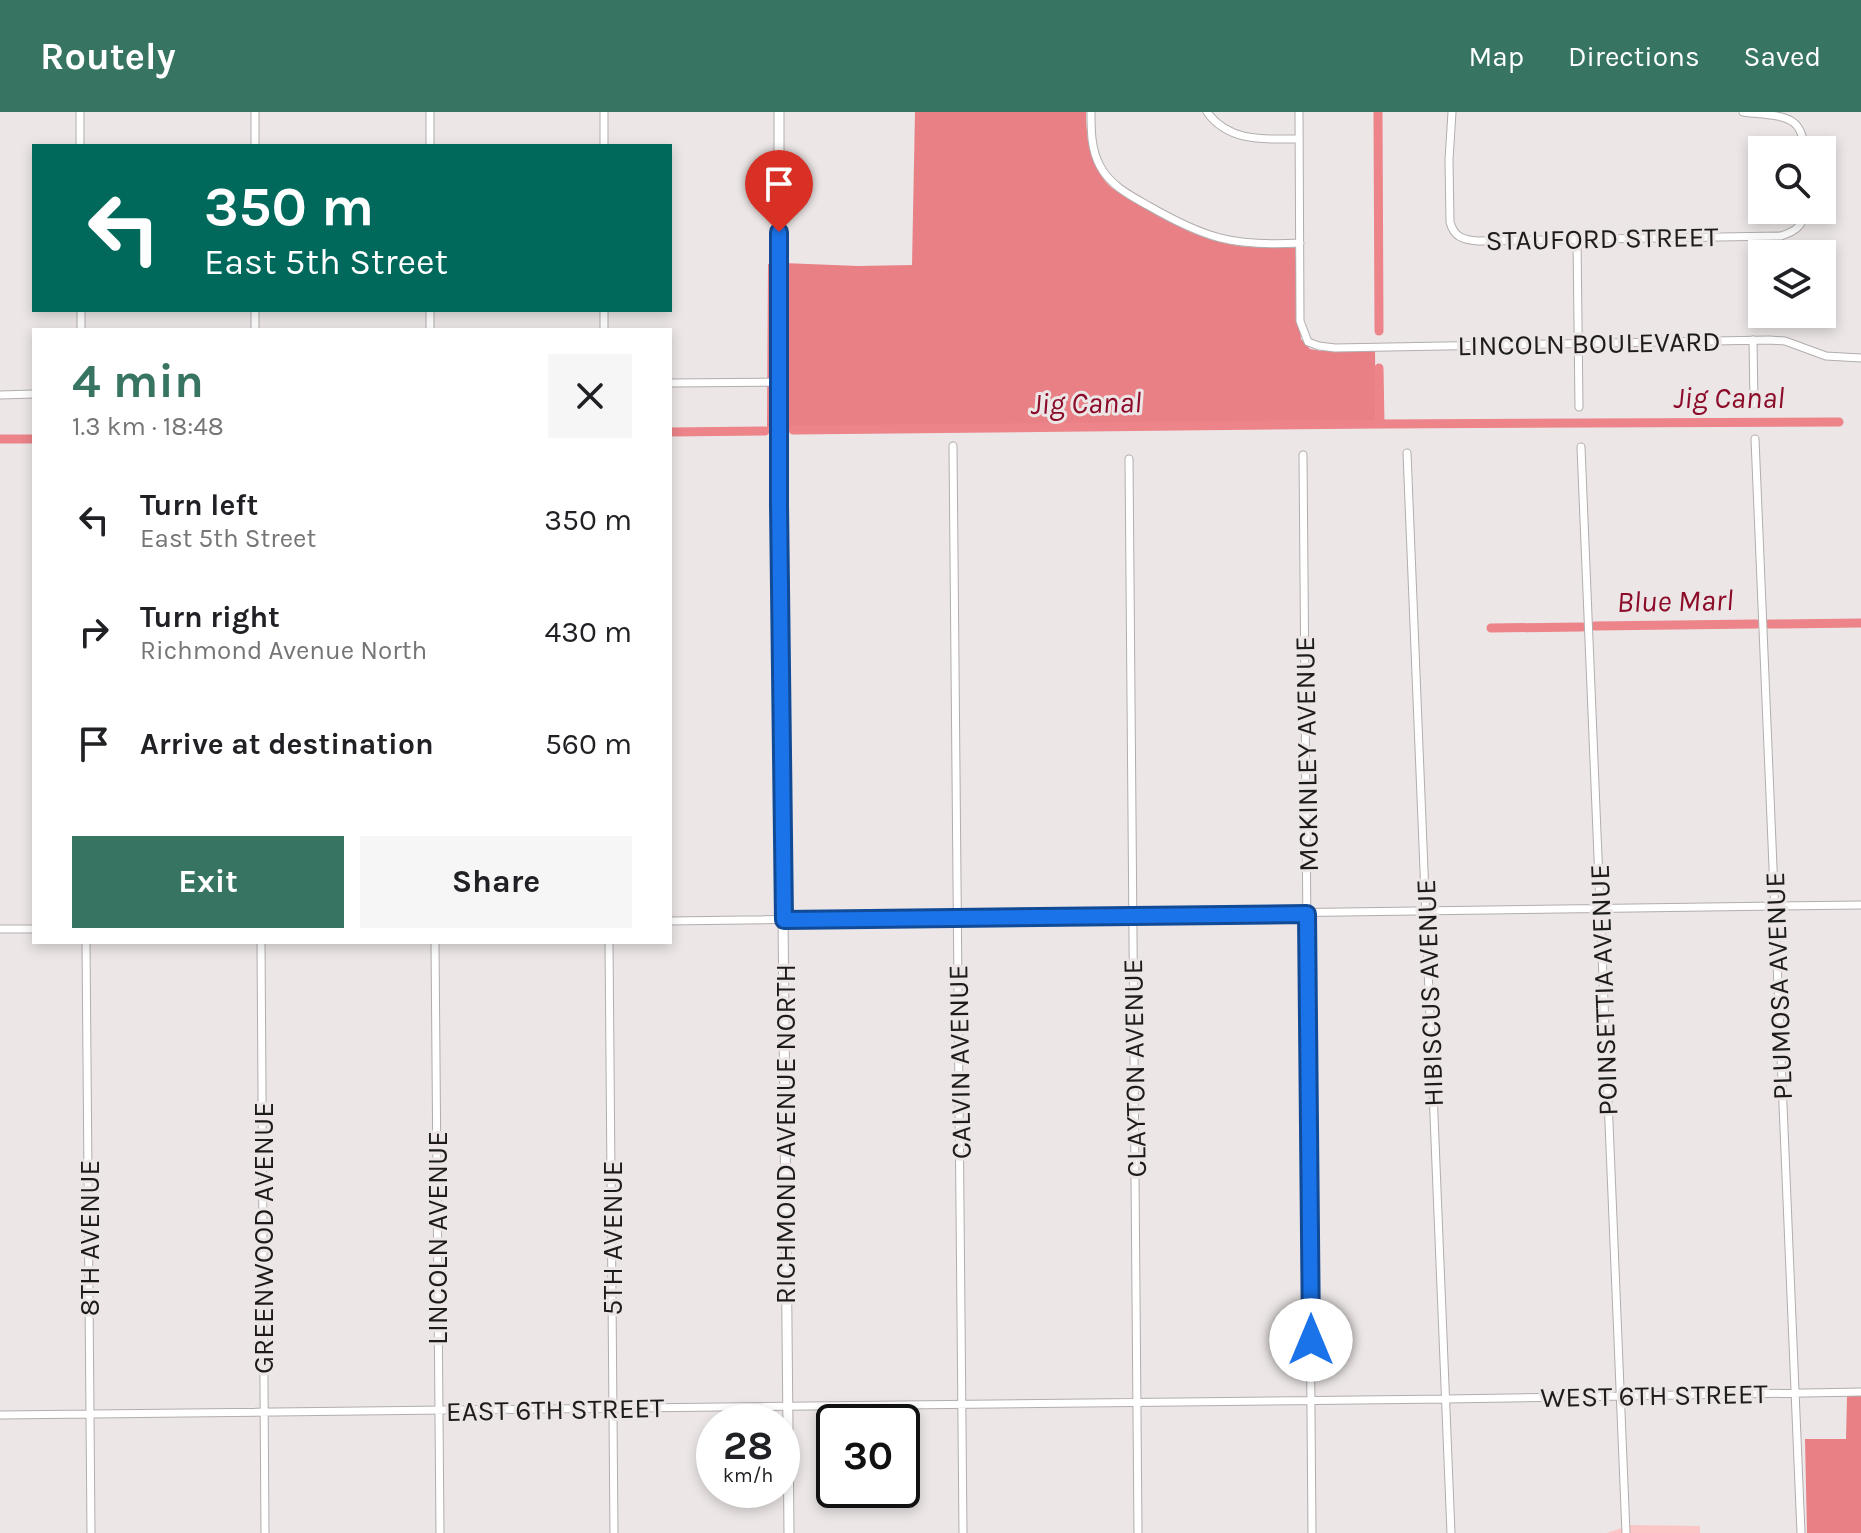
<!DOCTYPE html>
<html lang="en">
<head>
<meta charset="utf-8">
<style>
  :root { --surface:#fff; --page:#f6f6f6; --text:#202124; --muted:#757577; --accent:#377562 }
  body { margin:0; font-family:Karla,sans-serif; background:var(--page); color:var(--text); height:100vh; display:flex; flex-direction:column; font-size:30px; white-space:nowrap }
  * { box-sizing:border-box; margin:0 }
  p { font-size:26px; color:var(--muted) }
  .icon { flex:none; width:44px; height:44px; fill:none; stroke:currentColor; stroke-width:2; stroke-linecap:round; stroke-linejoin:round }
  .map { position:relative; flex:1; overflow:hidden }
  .panel { position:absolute; left:32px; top:216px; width:640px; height:616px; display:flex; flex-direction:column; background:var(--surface); border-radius:0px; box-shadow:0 4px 12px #0003 }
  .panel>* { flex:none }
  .banner { position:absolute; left:32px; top:32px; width:640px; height:168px; border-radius:0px; box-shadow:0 4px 12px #0003; background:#00695c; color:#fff; overflow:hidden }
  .controls { position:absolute; left:1748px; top:24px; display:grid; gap:16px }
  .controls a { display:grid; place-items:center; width:88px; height:88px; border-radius:0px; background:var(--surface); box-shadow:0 4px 12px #0003; font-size:40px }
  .speed { position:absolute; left:696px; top:1292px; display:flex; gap:16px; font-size:40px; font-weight:700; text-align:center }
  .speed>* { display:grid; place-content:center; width:104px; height:104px; border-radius:50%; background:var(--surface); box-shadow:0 4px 12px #0003; line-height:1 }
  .speed small { font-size:20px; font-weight:400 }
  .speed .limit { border:4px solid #111; border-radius:12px; background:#fff; color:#111 }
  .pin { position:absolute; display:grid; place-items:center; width:68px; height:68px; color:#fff; margin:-82px -34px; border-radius:50% 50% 50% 0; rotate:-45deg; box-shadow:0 0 8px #0007 }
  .pin .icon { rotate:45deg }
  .me { position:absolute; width:88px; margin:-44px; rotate:0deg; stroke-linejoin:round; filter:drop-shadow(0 0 6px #0008) }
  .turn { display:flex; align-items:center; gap:28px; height:168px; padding:0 40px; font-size:36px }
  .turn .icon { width:104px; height:104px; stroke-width:2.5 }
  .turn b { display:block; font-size:56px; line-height:68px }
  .round { display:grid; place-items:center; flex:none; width:84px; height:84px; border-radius:0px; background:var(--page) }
  .summary { display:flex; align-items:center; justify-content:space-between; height:136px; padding:0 40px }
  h1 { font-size:48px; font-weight:700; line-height:60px; color:var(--accent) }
  .button { display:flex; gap:16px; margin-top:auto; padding:16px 40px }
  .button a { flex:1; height:92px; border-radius:0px; background:var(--accent); color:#fff; font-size:32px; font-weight:700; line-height:92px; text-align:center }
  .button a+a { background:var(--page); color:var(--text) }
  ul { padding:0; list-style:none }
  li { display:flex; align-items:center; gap:24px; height:112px; padding:0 40px }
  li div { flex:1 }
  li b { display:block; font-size:30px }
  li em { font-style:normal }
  header { display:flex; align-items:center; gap:48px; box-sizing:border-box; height:112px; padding:0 40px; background:var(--accent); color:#fff }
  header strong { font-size:38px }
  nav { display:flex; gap:44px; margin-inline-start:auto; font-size:28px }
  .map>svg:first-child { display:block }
</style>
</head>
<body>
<header>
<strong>Routely</strong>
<nav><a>Map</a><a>Directions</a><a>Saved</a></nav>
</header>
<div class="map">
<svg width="1861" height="1421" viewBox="0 0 1861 1421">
  <rect width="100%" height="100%" fill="#ece6e6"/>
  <!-- green -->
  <path fill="#fcc5c6" d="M1630,1413L1700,1414V1421H1607Z"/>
  <!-- forest -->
  <path fill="#e88086" d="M915,0H1086C1086,25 1090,50 1106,70C1113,79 1127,85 1137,91C1169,111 1201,128 1239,134C1258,136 1277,135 1295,136L1301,227L1310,237L1322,239H1375L1376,315L783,316V151L858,154L912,153Z
    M768,152H775V316H767Z
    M1847,1284H1861V1421H1807L1805,1327H1846Z"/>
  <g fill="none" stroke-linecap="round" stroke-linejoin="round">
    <!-- canal -->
    <path stroke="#ec8489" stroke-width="9" d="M1378,0L1379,219
      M1380,312L1839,310
      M793,318L1380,312L1379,256
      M670,320L765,319
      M0,327H34
      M1769,512L1861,511
      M1595,514L1756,512
      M1491,516L1582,515"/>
    <!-- street casing -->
    <g stroke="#b3adad" stroke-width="9">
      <path id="street" d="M80,0V34
        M255,0V34
        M430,0V34
        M604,0V34
        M1091,0C1091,19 1091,37 1100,54C1110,73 1129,83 1147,93C1204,126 1233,135 1300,131
        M1207,0C1229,31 1266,27 1299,27
        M1299,0L1300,209L1308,230L1319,234L1335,236L1769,228L1785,229L1826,244L1861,246
        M1452,0L1449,48L1450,110C1454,125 1463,128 1478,129L1781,124C1796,119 1803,114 1805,98
        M1743,0C1779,5 1803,0 1804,38
        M1577,127L1579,295
        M81,198V218
        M255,198V218
        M430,198V218
        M604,198V218
        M1753,228L1754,292
        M670,271L779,270
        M0,283L34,282
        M1755,327L1801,1421
        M953,334L963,1421
        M1581,335L1626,1421
        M1407,341L1451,1421
        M1303,343L1312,1421
        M1129,347L1138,1421
        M670,809L1861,793
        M0,817H34
        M86,830L91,1421
        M261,830L265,1421
        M435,830L440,1421
        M609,830L614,1421
        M0,1303L1446,1287L1861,1280"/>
    </g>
    <!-- secondary casing -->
    <g stroke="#b3adad" stroke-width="11">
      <path id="secondary" d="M779,0V392L789,1421"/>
    </g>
    <!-- street -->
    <use href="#street" stroke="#fff" stroke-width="7"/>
    <!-- secondary -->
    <use href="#secondary" stroke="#fff" stroke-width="9"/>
  </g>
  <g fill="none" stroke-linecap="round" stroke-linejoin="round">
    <!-- route casing -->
    <g stroke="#114b97" stroke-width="20">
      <path id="route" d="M779,120V392L784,808L1307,802L1311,1228"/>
    </g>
    <!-- route -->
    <use href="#route" stroke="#1a73e8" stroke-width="14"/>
  </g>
  <g text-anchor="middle" stroke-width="6" stroke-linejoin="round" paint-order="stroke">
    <!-- street labels -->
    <g font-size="28" fill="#1d1b1b" stroke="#ece6e6">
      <text transform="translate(1602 126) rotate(-1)" y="10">STAUFORD STREET</text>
      <text transform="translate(1589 231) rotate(-1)" y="10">LINCOLN BOULEVARD</text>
      <text transform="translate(1306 642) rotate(-91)" y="10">MCKINLEY AVENUE</text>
      <text transform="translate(1778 874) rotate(-92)" y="10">PLUMOSA AVENUE</text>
      <text transform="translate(1603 878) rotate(-92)" y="10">POINSETTIA AVENUE</text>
      <text transform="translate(1429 881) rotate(-92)" y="10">HIBISCUS AVENUE</text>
      <text transform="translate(959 950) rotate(-91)" y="10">CALVIN AVENUE</text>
      <text transform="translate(1134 956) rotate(-91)" y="10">CLAYTON AVENUE</text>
      <text transform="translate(785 1022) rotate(-90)" y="10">RICHMOND AVENUE NORTH</text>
      <text transform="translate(89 1126) rotate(-90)" y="10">8TH AVENUE</text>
      <text transform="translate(263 1126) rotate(-90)" y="10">GREENWOOD AVENUE</text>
      <text transform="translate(437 1126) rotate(-90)" y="10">LINCOLN AVENUE</text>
      <text transform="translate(612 1126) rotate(-90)" y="10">5TH AVENUE</text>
      <text transform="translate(1654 1283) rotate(-1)" y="10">WEST 6TH STREET</text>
      <text transform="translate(555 1297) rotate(-1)" y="10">EAST 6TH STREET</text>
    </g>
    <!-- water labels -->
    <g font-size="30" font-style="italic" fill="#8c0b29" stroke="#ece6e6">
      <text x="1729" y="296">Jig Canal</text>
      <text transform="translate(1086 291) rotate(-1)" y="10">Jig Canal</text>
      <text transform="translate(1675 489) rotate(-1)" y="10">Blue Marl</text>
    </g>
  </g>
</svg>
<div class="controls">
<a><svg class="icon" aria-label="search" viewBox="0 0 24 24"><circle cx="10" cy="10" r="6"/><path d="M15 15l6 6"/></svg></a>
<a><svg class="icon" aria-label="layers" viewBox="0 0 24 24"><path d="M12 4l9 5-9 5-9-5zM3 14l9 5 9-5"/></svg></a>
</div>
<div class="speed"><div>28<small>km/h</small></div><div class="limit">30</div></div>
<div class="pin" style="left:779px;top:120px;background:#d93025"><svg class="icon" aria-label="arrive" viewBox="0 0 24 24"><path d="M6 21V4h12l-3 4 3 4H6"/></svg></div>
<svg class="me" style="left:1311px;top:1228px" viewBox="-20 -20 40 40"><circle r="19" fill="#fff"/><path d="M0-13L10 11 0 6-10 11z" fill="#1a73e8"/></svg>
<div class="banner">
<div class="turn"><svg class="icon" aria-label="left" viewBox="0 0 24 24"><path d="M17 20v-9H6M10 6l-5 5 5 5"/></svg><div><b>350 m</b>East 5th Street</div></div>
</div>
<section class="panel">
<div class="summary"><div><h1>4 min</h1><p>1.3 km · 18:48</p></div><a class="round"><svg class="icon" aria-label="close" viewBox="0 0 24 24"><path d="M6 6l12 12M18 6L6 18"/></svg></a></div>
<ul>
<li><svg class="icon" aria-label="left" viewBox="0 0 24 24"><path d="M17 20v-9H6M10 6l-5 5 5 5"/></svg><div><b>Turn left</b><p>East 5th Street</p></div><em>350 m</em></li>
<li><svg class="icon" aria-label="right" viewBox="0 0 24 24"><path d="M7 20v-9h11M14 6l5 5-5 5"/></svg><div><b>Turn right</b><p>Richmond Avenue North</p></div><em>430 m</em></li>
<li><svg class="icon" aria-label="arrive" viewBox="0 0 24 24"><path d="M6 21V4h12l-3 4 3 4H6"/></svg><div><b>Arrive at destination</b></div><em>560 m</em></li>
</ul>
<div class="button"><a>Exit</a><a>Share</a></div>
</section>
</div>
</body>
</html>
